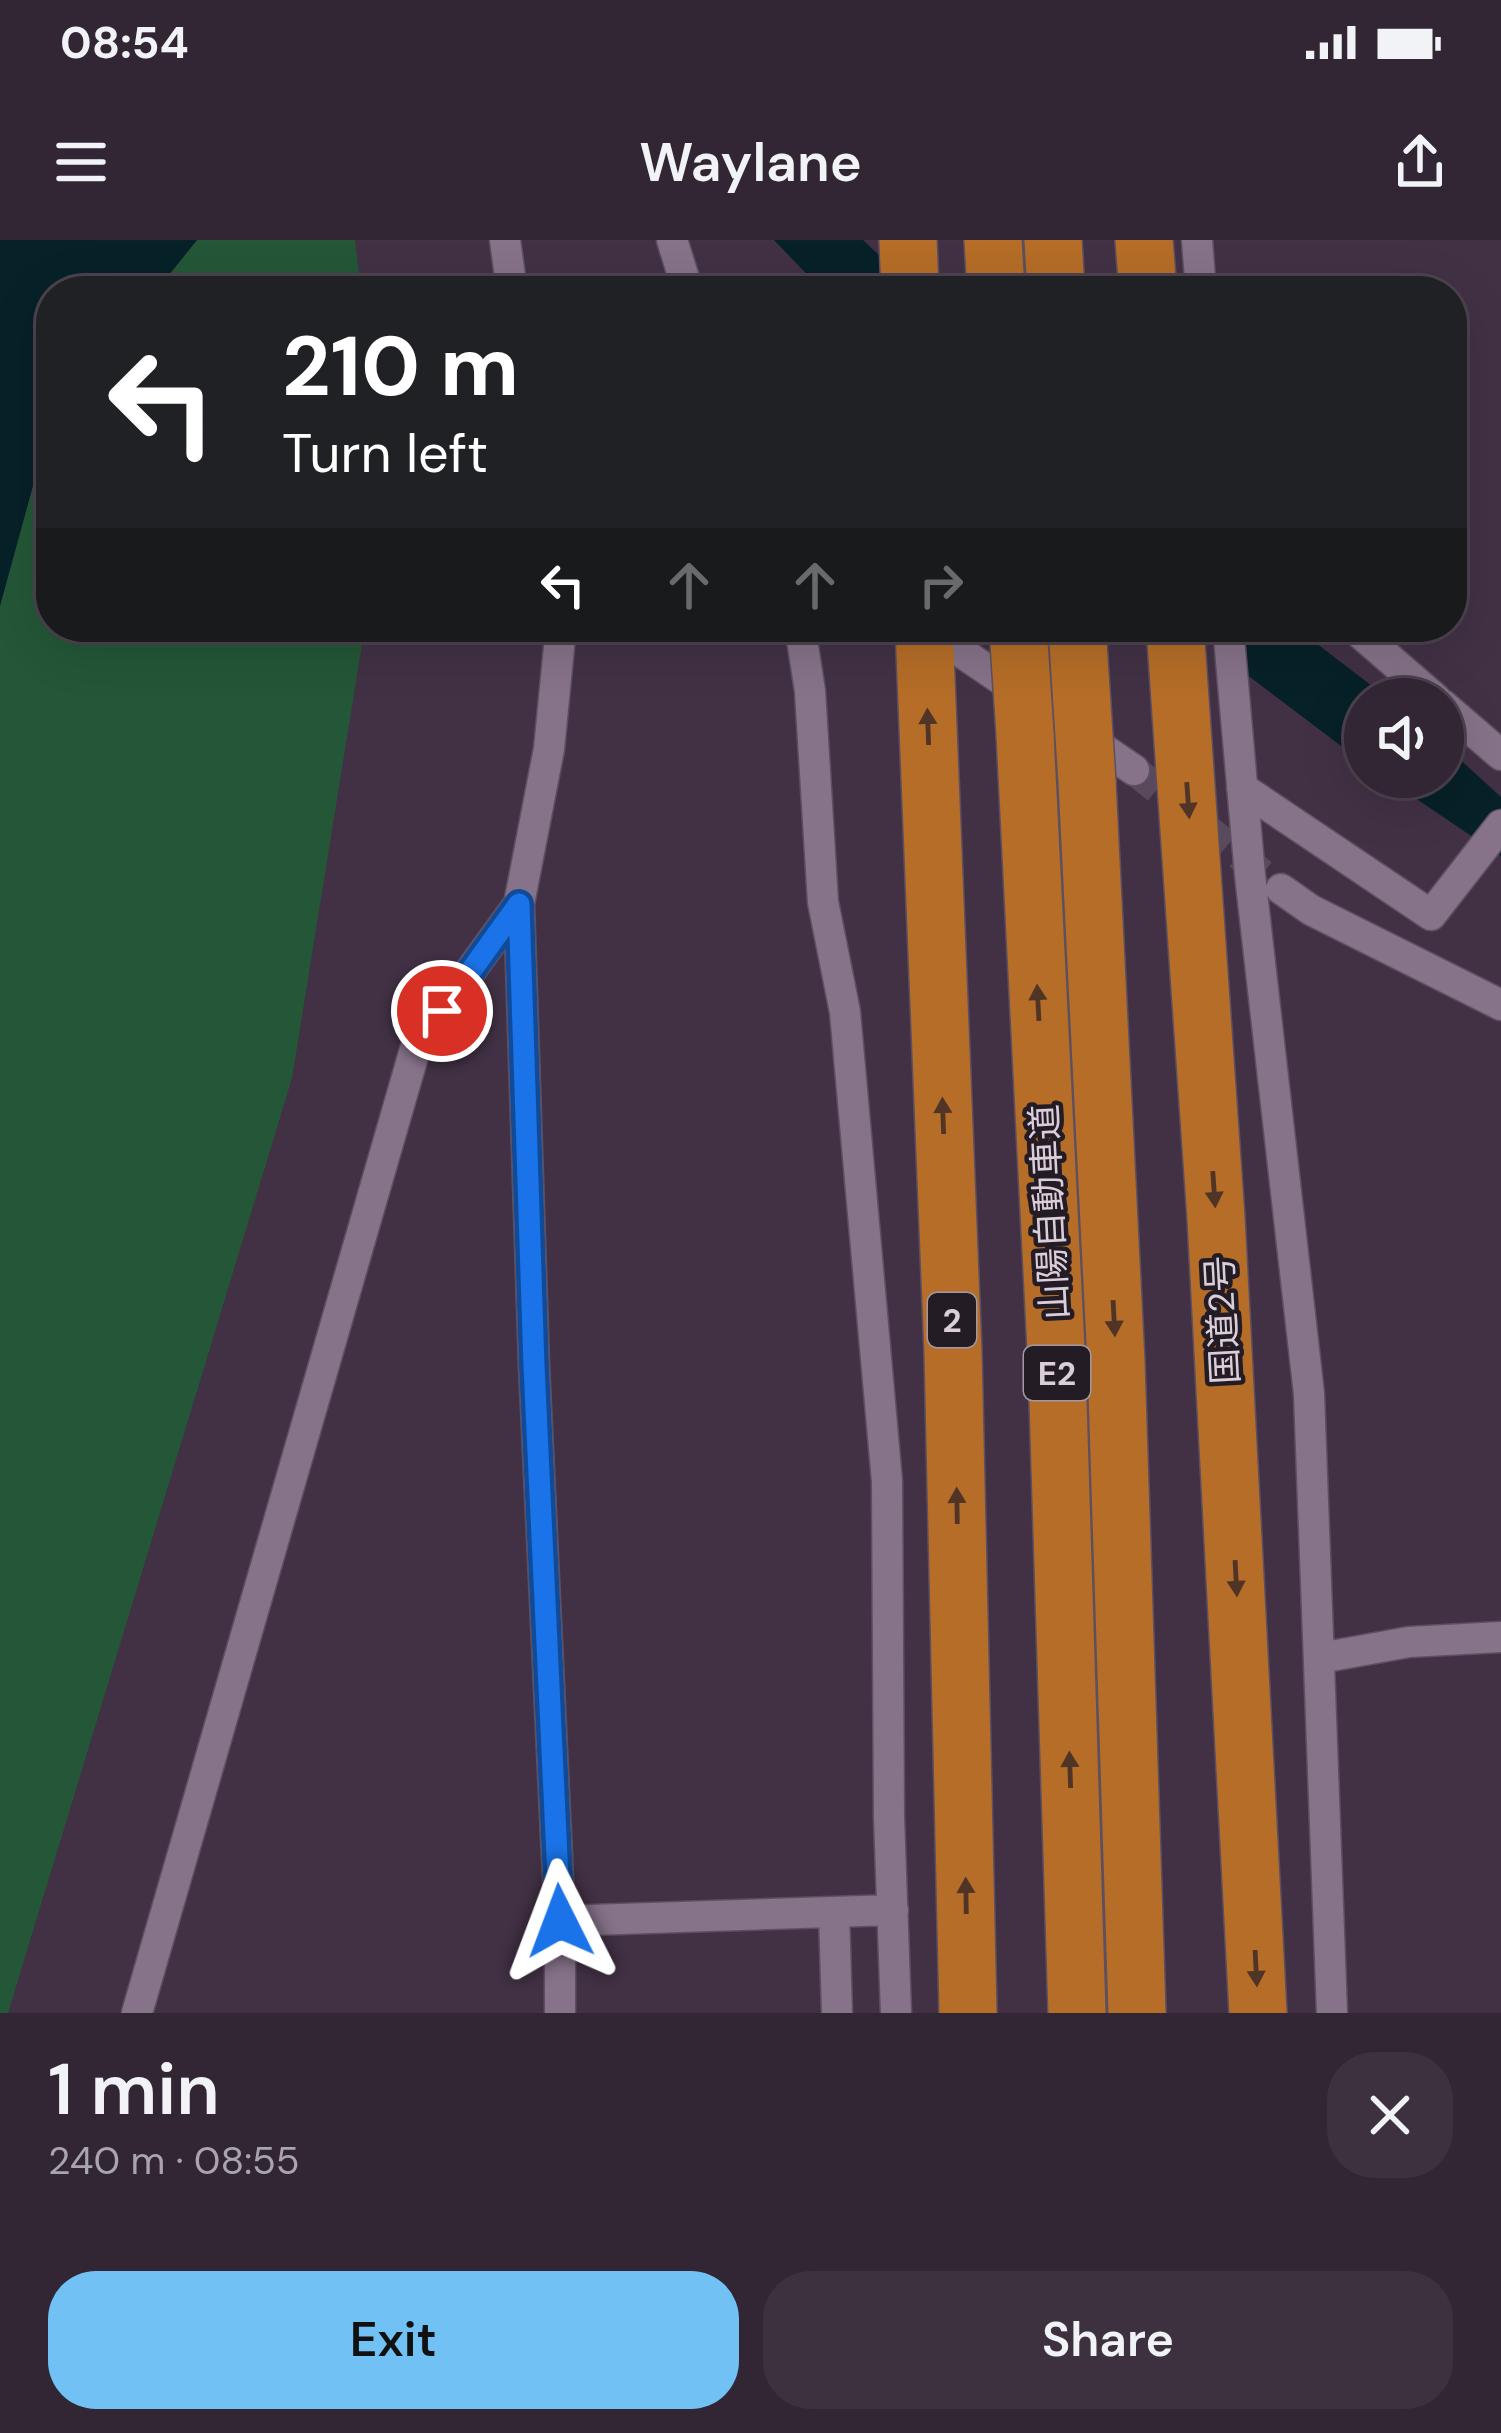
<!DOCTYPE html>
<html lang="en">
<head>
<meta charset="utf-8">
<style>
  :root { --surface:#322534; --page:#3d3140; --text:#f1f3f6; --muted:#a8a5ac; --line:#4d424f; --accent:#71c1f5 }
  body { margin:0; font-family:"DM Sans","Noto Sans JP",sans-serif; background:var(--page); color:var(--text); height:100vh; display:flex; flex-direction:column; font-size:45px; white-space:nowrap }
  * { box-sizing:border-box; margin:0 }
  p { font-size:39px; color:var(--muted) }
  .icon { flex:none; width:66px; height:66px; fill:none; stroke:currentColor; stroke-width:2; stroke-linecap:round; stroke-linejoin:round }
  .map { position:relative; height:1773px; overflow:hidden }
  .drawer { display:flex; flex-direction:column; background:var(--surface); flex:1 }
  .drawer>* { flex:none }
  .guide { position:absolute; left:36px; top:36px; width:1431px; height:366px; border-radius:48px; box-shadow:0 12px 48px #0002,0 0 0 3px var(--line); background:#202124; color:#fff; overflow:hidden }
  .tools { position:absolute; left:1344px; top:438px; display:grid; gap:24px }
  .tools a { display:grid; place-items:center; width:120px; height:120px; border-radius:50%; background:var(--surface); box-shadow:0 12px 48px #0002,0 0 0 3px var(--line); font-size:60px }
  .pin { position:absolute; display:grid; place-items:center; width:102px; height:102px; color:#fff; margin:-51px; border:6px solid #fff; border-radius:50%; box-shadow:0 3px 12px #0007 }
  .me { position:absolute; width:132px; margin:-66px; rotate:357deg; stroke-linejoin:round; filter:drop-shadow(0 0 9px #0008) }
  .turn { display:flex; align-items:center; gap:42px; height:252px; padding:0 48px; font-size:54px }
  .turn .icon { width:156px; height:156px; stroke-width:2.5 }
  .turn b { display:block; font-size:84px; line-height:102px }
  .lanes { display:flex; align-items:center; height:114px; padding:0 48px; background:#0003; justify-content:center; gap:60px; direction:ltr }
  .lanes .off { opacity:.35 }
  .round { display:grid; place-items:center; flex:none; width:126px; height:126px; border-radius:48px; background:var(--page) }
  .overview { display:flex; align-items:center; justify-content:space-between; height:204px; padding:0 48px }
  h1 { font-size:72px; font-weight:600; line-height:90px }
  .primary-button { display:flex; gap:24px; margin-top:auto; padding:24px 48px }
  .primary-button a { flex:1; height:138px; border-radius:48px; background:var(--accent); color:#111; font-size:48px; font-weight:600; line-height:138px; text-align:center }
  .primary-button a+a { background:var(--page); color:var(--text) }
  .status { display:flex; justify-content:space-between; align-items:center; height:84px; padding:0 60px; background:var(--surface); direction:ltr }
  .status svg { height:33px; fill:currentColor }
  header { display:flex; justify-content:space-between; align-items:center; height:156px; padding:0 48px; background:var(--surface); font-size:54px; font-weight:600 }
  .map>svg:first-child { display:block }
</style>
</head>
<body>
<div class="status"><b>08:54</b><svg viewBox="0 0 49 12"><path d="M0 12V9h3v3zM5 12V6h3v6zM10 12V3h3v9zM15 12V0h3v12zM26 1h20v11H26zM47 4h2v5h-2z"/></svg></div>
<header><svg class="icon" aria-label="menu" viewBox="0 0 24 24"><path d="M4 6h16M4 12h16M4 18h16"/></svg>Waylane<svg class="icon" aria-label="share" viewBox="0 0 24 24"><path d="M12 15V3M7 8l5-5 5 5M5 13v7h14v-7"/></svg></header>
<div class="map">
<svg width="1501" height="1773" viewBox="0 0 1501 1773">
  <rect width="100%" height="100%" fill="#423145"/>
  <!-- green -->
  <path fill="#235737" d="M197,0H355L361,51H156Z
    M51,180V387H363V398L292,838L8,1773H0V366Z"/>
  <!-- water -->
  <path fill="#072128" d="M0,0H197L156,51H51V180L0,366Z
    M774,0H863L917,51H823Z
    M1192,387H1295L1389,459H1365V524L1250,437Z
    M1443,504L1501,557V616L1384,537H1443Z"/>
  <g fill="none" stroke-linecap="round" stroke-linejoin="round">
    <!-- street-tunnel -->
    <path stroke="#59495c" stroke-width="30" stroke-dasharray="30 15" stroke-linecap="butt" d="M1134,530L1281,649"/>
    <!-- street casing -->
    <g stroke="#5d4f60" stroke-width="33">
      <path id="street" d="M505,0L512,51
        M672,0L688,51
        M1197,0L1201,51
        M800,387L810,451L823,662L845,772L887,1241L889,1577L896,1773
        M1228,387L1250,635L1309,1154L1332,1773
        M1353,387L1436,459
        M964,414L1134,530
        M1443,465L1501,515
        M1242,548L1431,675L1501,585
        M1281,649L1311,670L1501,765
        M1320,1418L1409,1402L1501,1397
        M834,1672L837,1773
        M560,1681L893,1670
        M137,1773L416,806L519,664
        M560,1773V1681L534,1125L519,664L549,509L561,387"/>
    </g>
    <!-- highway casing -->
    <g stroke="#5d4f60" stroke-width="60">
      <path id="highway" d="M908,0L910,51
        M993,0L996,51
        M1053,0L1056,51
        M1144,0L1148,51
        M924,387L953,1112L968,1773
        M1175,387L1216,978L1258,1773
        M1025,494L1057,1129L1077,1773
        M1087,542L1116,1122L1137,1773"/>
    </g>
    <!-- street -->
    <use href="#street" stroke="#867289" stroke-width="30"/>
    <!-- highway -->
    <use href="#highway" stroke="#b56d27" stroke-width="57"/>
    <!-- highway-bridge casing -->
    <g stroke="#5d4f60" stroke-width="60" stroke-linecap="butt">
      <path id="highway-bridge" d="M1018,387L1025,494
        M1077,387L1087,542"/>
    </g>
    <!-- highway-bridge -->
    <use href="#highway-bridge" stroke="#b56d27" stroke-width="57"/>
  </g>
  <!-- one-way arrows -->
  <defs><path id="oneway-solid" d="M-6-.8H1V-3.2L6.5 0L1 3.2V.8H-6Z" transform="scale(3)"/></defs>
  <g fill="#503426">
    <use href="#oneway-solid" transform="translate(928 487) rotate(-92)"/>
    <use href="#oneway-solid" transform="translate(1188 560) rotate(86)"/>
    <use href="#oneway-solid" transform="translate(1038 763) rotate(-93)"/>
    <use href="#oneway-solid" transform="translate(943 876) rotate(-92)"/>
    <use href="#oneway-solid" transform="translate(1214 949) rotate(86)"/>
    <use href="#oneway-solid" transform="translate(1114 1078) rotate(87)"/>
    <use href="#oneway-solid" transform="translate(957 1266) rotate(-91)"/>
    <use href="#oneway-solid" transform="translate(1236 1338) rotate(87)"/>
    <use href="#oneway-solid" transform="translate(1070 1530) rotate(-92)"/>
    <use href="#oneway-solid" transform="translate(966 1656) rotate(-91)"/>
    <use href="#oneway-solid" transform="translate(1256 1728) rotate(87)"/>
  </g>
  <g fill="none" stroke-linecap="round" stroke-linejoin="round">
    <!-- route casing -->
    <g stroke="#114b97" stroke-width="30">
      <path id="route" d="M442,771L519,664L534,1126L560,1681"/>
    </g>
    <!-- route -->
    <use href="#route" stroke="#1a73e8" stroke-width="21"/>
  </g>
  <g text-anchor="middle" stroke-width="9" stroke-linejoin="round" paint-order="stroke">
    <!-- shield labels -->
    <g fill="#241c25" stroke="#a399a4" stroke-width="3">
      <rect x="928" y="1053" width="48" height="54" rx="9"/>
      <rect x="1024" y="1106" width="66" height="54" rx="9"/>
    </g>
    <g font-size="33" font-weight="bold" fill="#dacedb">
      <text x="952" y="1092">2</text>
      <text x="1057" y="1145">E2</text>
    </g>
    <!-- street labels -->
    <g font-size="36" fill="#dacedb" stroke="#241c25">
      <text transform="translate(1049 972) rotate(-93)" y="13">山陽自動車道</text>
      <text transform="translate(1222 1080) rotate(-93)" y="13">国道2号</text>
    </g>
  </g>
</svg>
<div class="tools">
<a><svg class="icon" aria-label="sound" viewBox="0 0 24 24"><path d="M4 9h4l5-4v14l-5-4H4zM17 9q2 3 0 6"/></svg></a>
</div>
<div class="pin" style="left:442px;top:771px;background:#d93025"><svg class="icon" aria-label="arrive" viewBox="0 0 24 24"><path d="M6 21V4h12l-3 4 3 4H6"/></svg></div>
<svg class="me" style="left:560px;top:1681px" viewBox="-20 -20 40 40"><path d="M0-17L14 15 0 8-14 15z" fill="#1a73e8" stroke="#fff" stroke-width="4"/></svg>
<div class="guide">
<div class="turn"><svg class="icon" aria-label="left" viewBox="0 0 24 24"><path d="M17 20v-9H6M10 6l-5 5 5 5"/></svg><div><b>210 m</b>Turn left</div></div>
<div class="lanes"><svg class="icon" aria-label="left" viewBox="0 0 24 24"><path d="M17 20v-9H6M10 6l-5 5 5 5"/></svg><svg class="icon off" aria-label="ahead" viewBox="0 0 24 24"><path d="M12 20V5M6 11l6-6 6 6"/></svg><svg class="icon off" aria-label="ahead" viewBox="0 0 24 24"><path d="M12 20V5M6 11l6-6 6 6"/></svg><svg class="icon off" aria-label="right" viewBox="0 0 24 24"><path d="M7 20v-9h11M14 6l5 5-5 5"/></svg></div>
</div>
</div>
<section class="drawer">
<div class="overview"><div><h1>1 min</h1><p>240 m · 08:55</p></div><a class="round"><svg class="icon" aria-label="close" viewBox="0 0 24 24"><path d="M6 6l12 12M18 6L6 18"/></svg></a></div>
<div class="primary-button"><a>Exit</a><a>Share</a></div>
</section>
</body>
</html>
